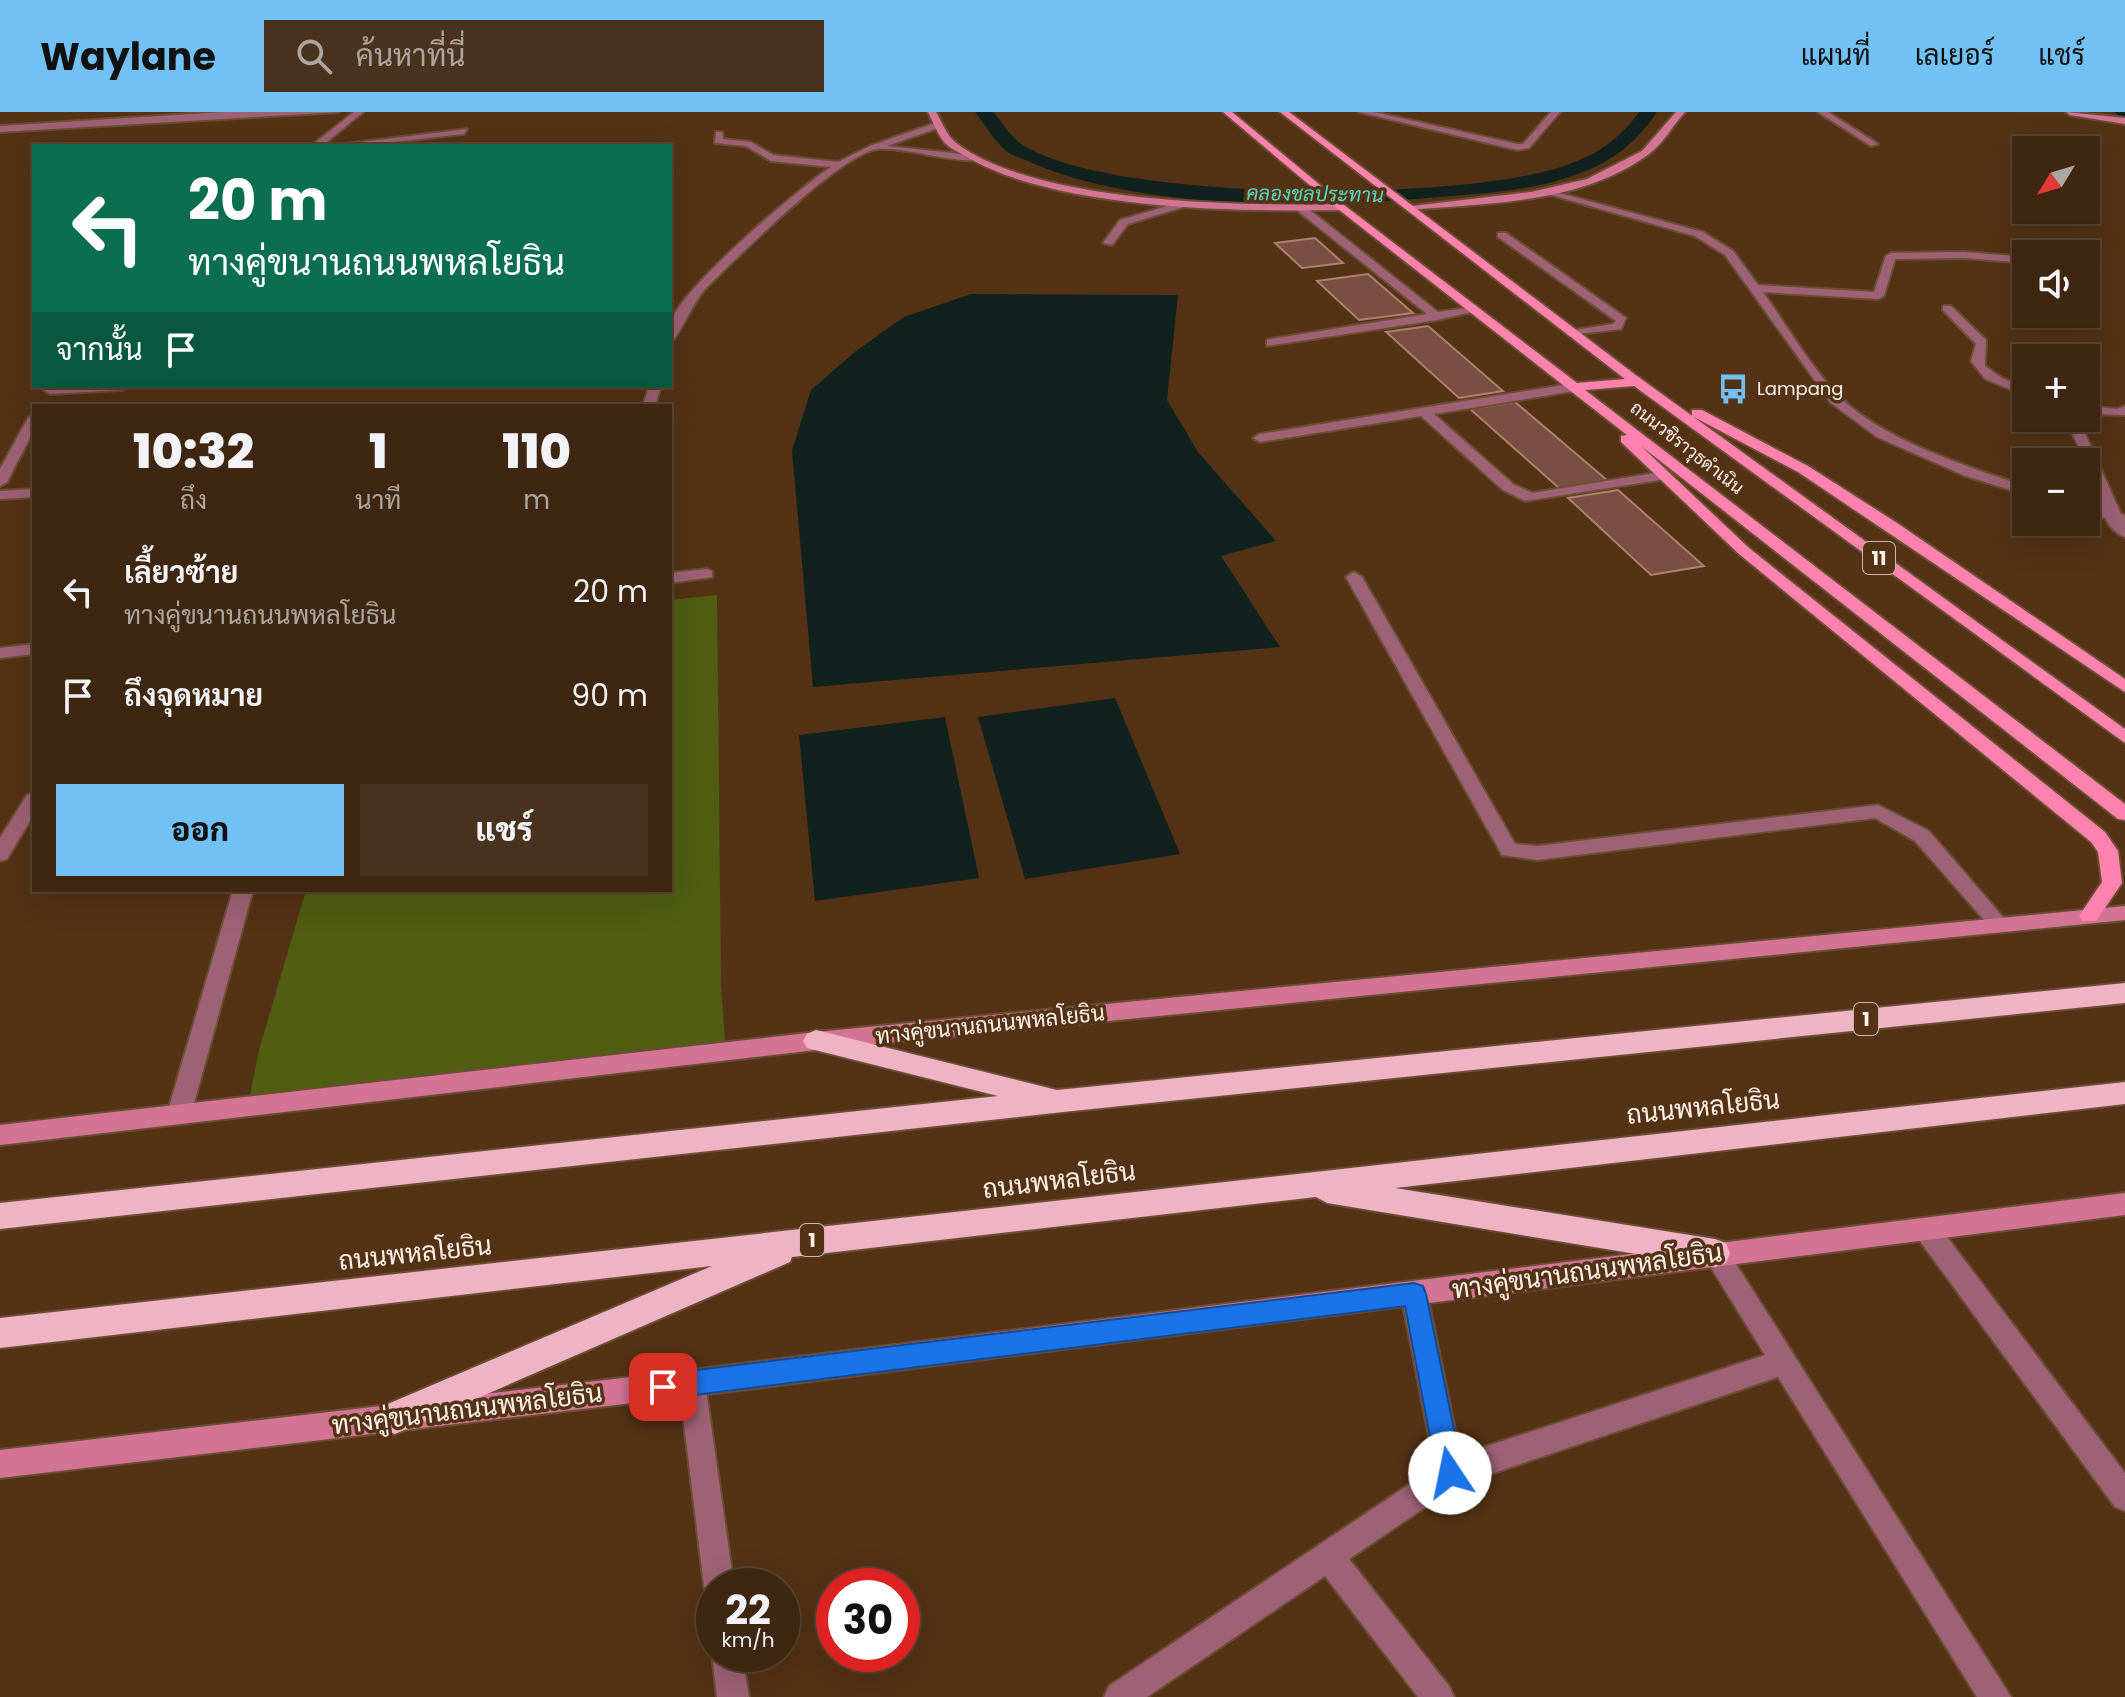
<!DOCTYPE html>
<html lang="th">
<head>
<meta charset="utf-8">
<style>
  :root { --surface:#3e2610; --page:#49321e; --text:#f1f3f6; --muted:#ada59f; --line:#574330; --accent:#72c1f5 }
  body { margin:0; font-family:Poppins,Sarabun,sans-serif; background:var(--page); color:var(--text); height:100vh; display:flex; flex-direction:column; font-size:30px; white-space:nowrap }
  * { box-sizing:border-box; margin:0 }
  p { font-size:26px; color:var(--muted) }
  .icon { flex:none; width:44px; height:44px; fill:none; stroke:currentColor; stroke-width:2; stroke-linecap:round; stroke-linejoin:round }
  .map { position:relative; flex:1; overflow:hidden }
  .details { position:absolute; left:32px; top:292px; width:640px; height:488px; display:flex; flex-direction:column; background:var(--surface); border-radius:0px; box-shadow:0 8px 32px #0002,0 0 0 2px var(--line) }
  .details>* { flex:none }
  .banner { position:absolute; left:32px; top:32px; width:640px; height:244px; border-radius:0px; box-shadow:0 8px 32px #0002,0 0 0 2px var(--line); background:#0b6e4f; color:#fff; overflow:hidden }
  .needle { width:52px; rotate:232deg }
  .fabs { position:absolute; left:2012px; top:24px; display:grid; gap:16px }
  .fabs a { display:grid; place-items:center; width:88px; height:88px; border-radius:0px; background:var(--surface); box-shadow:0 8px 32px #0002,0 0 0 2px var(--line); font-size:40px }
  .speed { position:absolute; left:696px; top:1456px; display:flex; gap:16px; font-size:40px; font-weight:700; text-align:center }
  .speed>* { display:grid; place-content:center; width:104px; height:104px; border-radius:50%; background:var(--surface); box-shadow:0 8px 32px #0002,0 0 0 2px var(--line); line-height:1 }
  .speed small { font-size:20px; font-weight:400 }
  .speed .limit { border:12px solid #d22; background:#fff; color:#111 }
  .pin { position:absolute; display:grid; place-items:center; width:68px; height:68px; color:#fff; margin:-34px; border-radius:16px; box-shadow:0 4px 12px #0006 }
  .me { position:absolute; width:88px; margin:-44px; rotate:349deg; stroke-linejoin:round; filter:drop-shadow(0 0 6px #0008) }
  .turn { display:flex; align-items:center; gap:28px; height:168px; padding:0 24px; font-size:36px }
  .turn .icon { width:104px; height:104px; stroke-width:2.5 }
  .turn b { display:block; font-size:56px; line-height:68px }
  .then { display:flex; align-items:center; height:76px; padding:0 24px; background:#0003; gap:16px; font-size:30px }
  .eta { display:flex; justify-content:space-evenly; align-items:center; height:136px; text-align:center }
  .eta b { font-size:48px; font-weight:800; line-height:56px }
  .cta { display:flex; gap:16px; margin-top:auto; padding:16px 24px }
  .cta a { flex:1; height:92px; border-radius:0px; background:var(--accent); color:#111; font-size:32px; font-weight:800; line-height:92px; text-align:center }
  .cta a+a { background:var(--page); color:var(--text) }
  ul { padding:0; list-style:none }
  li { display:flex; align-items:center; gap:24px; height:104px; padding:0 24px }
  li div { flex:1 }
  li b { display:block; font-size:30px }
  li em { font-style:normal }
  header { display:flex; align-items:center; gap:48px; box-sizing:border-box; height:112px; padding:0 40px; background:var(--accent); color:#111 }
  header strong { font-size:38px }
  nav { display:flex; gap:44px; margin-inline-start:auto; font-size:28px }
  .search { width:560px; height:72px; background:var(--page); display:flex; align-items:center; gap:20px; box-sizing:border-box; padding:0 28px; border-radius:0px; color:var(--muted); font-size:30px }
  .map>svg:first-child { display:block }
</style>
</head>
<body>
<header>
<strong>Waylane</strong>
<div class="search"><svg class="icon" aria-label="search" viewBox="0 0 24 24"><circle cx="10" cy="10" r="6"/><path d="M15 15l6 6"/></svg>ค้นหาที่นี่</div>
<nav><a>แผนที่</a><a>เลเยอร์</a><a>แชร์</a></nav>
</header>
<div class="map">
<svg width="2125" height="1585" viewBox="0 0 2125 1585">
  <rect width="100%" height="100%" fill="#533216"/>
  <!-- green -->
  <path fill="#505d13" d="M717,483L721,874L726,940L248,993L259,938L306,778H670V488Z"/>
  <!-- water -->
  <path fill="#11221e" d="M971,182L1178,183L1167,288L1198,340L1276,429L1221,444L1280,535L813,575L792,338L811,278L856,239L904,205Z
    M1115,586L1180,742L1025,767L978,605Z
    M945,605L979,766L815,789L799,623Z"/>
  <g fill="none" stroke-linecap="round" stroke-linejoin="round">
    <!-- canal -->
    <path fill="#11221e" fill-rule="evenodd" d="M975,0H993C1002,10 1011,25 1021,32C1112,91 1465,90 1567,53C1596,43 1621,26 1639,0H1657C1638,28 1615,48 1583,60C1542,77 1496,80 1452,84C1326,95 1150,101 1032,51C1024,47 1012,44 1005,38C994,28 984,12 975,0Z
      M2115,0H2125V5L2118,4Z"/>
  </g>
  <!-- building -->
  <path fill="#7a4f41" stroke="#af8070" stroke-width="2" d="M1315,126L1343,151L1302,156L1275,131Z
    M1368,162L1413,201L1359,208L1317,169Z
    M1428,214L1503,279L1459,286L1386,220Z
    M1515,290L1607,368L1559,376L1470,297Z
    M1618,378L1704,454L1651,463L1568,386Z"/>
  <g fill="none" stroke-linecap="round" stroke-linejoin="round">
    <!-- lane casing -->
    <g stroke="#6b4d34" stroke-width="4">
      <path id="lane" d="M1298,95H1306L1438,200L1475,195L1481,198L1437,208L1267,234V228L1271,227L1427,202L1298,99Z
        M1943,194H1951L1986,228L1985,254L2002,266L2026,276V284L1985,267L1971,249L1976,232L1943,198Z
        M1576,271L1580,272V278L1434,302L1513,372L1532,381L1661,360L1668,364L1666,367L1525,389L1503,378L1421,304L1260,330L1253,326L1260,322Z
        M2086,294L2117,297L2125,294V303L2086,302Z
        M2066,306H2078L2125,411V425C2099,416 2095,372 2086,350C2081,338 2071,321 2066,306Z
        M1354,460L1362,465L1515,732L1537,734L1878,693L1929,719L2008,811L1998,819L1991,816L1915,729L1875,706L1537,748L1502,743L1346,465Z
        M34,681V702L7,747L0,749V726L27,683Z
        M233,778H253L191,1002L187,1009L179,1012L171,1009L167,1002Z"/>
    </g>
    <!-- street casing -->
    <g stroke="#6b4d34" stroke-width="4">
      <path id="street" d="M223,0H339L0,20V14Z
        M354,0H363L322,34H311Z
        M1359,0H1374L1517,32H1523L1551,0H1560L1529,36L1517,38Z
        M1818,0H1828L1878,32L1871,34Z
        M935,11L938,16L887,34L972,43L975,48C945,50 906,35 878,37C841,41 736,147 706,176C694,188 678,227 670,231C670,225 669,217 670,212C678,179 799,76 831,55L771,49L746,34L715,31L716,20H722L723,27L751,30L773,43L838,50L870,34Z
        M467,17L464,22L357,34H328Z
        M1548,78L1703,120L1733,139L1758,173L1874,180L1886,144L1891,141L1964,140L2026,145V151L1964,146L1895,147L1884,184L1878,187L1763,180C1787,214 1810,254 1839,284C1880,327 1970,356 2026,374V383L1963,363L1877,325L1831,291L1725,143L1695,124L1548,82Z
        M1184,89L1187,94L1128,112L1112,133L1103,131L1120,108Z
        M1498,121H1506L1626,206L1621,217L1569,223V219L1613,212L1616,209L1498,125Z
        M54,274H128L122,278L50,282L44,278Z
        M649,274H661L655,294H643Z
        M34,302V318L7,370L0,374V357L28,306Z
        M34,377V385L0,387V379Z
        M2086,393L2125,403V411L2086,401Z
        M707,457L712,459V465L670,471V461Z
        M34,532V542L0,546V536Z
        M1926,1106L1935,1109L2125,1361V1399L2115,1395L1917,1125L1914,1117L1917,1109Z
        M1715,1130L1724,1133L2011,1585H1977L1778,1265L1458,1373L1349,1447L1449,1574L1454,1585H1418L1325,1464L1147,1585H1104L1109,1574L1435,1355L1401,1182L1405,1173L1414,1170L1423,1173L1427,1182L1460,1343L1765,1243L1702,1141L1706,1133Z
        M692,1258L702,1262L705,1271L734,1474H714V1487L708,1485L704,1474L679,1271L682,1262Z
        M714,1536V1542H742L749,1585H717L712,1542Z"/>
    </g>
    <!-- secondary casing -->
    <g stroke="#6b4d34" stroke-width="4">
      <path id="secondary" d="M928,0H936C942,10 947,24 956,31C1037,92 1241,94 1341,92L1346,95L1341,98C1237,100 1057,98 967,45C961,41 951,37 946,32C938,24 933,10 928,0Z
        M1676,0H1685C1673,13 1663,32 1649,42C1581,92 1489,91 1409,98L1404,95L1531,80L1587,67L1642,39Z
        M2066,0L2125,6V12L2070,3Z
        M2125,794V808L816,938L0,1033V1013L816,920Z
        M2125,1081V1103L692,1284L0,1366V1338L692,1258Z"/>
    </g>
    <!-- primary casing -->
    <g stroke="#6b4d34" stroke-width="4">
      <path id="primary" d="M1223,0H1232L1344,93L1577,271L1625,267L1280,0H1289L1637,264L2125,617V631L1634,274L1585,278L2125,692V708L2118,707L1641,334L1749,436L2105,720L2118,739L2122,771L2096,809H2082L2079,804L2102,770L2098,740L2091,730L1739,442L1621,330V324L1627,323L1338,97Z
        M1692,298H1702L1808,354L1897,411L2125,567V580L1798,360L1692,304Z"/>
    </g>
    <!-- highway casing -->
    <g stroke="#6b4d34" stroke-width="4">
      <path id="highway" d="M2125,871V891L1063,1000L0,1117V1091L998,984L807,936L803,929L807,922L816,918L1057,978Z
        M2125,970V992L1395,1076L1715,1127L1726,1131L1730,1141L1726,1151L1715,1155L1327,1091L1316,1085L792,1145L790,1150L395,1322L383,1318L379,1306L383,1294L712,1154L0,1236V1206Z"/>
    </g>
    <!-- lane -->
    <use href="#lane" fill="#9e6175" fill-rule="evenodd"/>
    <!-- street -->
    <use href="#street" fill="#9e6175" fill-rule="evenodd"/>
    <!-- secondary -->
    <use href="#secondary" fill="#d37495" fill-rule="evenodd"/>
    <!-- primary -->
    <use href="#primary" fill="#fd82ad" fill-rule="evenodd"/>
    <!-- highway -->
    <use href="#highway" fill="#efb3c5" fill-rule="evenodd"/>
  </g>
  <!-- route -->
  <path fill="#1a73e8" stroke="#114b97" stroke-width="2" d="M1414,1171L1423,1174L1426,1182L1463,1361L1459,1370L1450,1374L1441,1370L1437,1361L1405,1194L663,1287L654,1283L651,1275L654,1266L663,1262Z"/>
  <!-- icons -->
  <defs>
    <g id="bus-bare" transform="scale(2.4)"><path d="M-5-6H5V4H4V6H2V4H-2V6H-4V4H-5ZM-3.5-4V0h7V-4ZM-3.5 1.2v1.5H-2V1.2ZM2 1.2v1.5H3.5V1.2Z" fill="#72c1f5" stroke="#533216" stroke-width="2.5" paint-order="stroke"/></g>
  </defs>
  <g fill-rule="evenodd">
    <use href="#bus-bare" x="1733" y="277"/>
  </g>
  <g text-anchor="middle" stroke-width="7" stroke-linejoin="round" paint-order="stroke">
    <!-- far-poi labels -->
    <g font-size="18" fill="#fff2e9" stroke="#533216" text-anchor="start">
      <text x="1757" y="283">Lampang</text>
    </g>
    <!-- far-street labels -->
    <g font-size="18" fill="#fff2e9" stroke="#533216">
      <text transform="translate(1687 336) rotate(38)" y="6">ถนนวชิราวุธดำเนิน</text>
    </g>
    <!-- far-water labels -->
    <g font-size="20" font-style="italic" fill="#54dac2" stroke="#533216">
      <text transform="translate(1315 82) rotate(1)" y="7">คลองชลประทาน</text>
    </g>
    <!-- shield labels -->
    <g fill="#533216" stroke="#cbb8aa" stroke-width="2">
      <rect x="1863" y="430" width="32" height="32" rx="6"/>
      <rect x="1854" y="891" width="24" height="32" rx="6"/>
      <rect x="800" y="1112" width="24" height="32" rx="6"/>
    </g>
    <g font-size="20" font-weight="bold" fill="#fff2e9">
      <text x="1879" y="453">11</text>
      <text x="1866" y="914">1</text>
      <text x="812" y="1135">1</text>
    </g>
    <!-- street labels -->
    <g font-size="22" fill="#fff2e9" stroke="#533216">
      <text transform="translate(990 912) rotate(-6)" y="8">ทางคู่ขนานถนนพหลโยธิน</text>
    </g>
    <!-- near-street labels -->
    <g font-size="26" fill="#fff2e9" stroke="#533216">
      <text transform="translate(1703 995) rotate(-6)" y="9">ถนนพหลโยธิน</text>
      <text transform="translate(1059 1068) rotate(-7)" y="9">ถนนพหลโยธิน</text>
      <text transform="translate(415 1141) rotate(-6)" y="9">ถนนพหลโยธิน</text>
      <text transform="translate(1587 1159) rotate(-8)" y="9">ทางคู่ขนานถนนพหลโยธิน</text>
      <text transform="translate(467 1297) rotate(-7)" y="9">ทางคู่ขนานถนนพหลโยธิน</text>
    </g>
  </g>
</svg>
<div class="fabs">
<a><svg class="needle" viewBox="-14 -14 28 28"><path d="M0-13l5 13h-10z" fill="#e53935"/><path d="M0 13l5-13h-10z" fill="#ada59f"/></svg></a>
<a><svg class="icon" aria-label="sound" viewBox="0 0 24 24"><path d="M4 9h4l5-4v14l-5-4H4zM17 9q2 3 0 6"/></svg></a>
<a>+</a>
<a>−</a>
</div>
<div class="speed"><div>22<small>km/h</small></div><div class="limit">30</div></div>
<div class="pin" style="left:663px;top:1275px;background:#d93025"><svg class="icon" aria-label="arrive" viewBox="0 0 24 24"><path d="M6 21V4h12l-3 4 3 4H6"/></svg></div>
<svg class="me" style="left:1450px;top:1361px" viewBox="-20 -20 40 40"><circle r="19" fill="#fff"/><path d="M0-13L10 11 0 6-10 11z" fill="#1a73e8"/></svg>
<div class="banner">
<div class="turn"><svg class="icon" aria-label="left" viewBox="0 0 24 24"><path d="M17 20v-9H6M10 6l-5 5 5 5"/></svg><div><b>20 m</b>ทางคู่ขนานถนนพหลโยธิน</div></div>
<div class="then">จากนั้น<svg class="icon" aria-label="arrive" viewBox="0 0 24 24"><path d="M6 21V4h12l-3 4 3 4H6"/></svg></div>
</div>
<section class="details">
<div class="eta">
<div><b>10:32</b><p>ถึง</p></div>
<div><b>1</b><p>นาที</p></div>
<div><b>110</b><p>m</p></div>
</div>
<ul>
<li><svg class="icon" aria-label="left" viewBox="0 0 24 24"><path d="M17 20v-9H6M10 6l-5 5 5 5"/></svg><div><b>เลี้ยวซ้าย</b><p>ทางคู่ขนานถนนพหลโยธิน</p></div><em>20 m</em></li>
<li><svg class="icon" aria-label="arrive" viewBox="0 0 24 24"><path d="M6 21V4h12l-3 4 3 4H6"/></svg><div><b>ถึงจุดหมาย</b></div><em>90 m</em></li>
</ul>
<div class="cta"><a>ออก</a><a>แชร์</a></div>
</section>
</div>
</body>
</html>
